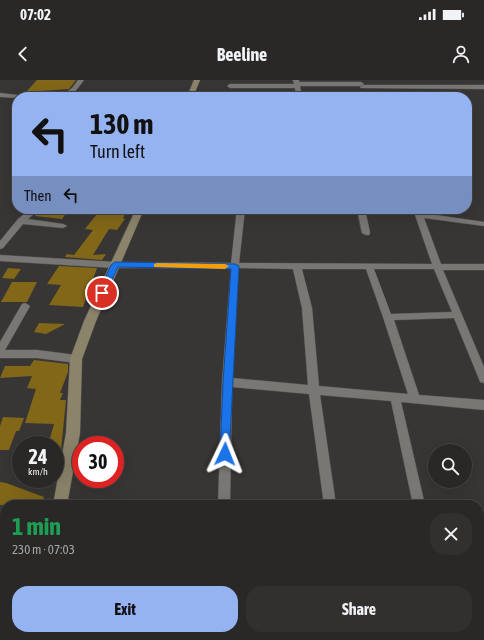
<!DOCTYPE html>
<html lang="en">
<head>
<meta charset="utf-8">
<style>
  :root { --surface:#292827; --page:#31302f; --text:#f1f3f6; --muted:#a5a6a7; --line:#454444; --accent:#95b2f1 }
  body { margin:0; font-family:"Asap Condensed",sans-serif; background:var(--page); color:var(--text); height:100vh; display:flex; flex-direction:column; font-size:15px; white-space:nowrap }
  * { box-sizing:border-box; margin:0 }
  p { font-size:13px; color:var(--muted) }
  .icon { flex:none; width:22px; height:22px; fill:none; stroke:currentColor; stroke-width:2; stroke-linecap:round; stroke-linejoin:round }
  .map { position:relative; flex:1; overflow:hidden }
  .drawer { position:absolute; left:0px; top:420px; width:484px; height:140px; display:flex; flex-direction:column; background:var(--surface); border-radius:16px 16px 0 0; box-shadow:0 4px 16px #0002,0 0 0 1px var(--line) }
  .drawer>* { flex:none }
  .top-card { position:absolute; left:12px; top:12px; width:460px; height:122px; border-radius:16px; box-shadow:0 4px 16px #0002,0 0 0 1px var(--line); background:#95b2f1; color:#111; overflow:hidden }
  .controls { position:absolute; left:428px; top:364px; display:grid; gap:8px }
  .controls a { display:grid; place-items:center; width:44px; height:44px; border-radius:50%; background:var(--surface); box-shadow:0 4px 16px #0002,0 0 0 1px var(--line); font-size:20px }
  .speed { position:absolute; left:12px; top:356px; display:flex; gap:8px; font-size:20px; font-weight:700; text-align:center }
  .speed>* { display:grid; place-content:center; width:52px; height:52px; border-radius:50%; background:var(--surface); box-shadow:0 4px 16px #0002,0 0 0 1px var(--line); line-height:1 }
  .speed small { font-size:10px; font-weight:400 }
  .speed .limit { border:6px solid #d22; background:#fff; color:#111 }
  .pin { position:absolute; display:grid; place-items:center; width:34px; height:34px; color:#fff; margin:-17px; border:2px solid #fff; border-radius:50%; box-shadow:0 1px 4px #0007 }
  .me { position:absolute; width:44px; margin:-22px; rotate:2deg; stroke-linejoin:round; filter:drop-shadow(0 0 3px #0008) }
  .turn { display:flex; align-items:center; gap:14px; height:84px; padding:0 12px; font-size:18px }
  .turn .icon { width:52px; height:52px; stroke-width:2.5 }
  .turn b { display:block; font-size:28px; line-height:34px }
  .then { display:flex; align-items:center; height:38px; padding:0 12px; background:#0003; gap:8px; font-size:15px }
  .round { display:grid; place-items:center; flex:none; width:42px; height:42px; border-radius:16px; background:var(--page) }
  .headline { display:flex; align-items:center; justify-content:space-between; height:68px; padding:0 12px }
  h1 { font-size:24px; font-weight:700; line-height:30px; color:#1e9e55 }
  .button { display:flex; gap:8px; margin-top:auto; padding:8px 12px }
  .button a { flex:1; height:46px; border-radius:16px; background:var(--accent); color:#111; font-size:16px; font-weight:700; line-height:46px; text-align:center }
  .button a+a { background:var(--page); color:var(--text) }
  .status { display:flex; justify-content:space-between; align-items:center; height:28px; padding:0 20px; background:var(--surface); direction:ltr }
  .status svg { height:11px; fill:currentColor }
  header { display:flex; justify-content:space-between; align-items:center; height:52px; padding:0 12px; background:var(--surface); font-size:18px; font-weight:700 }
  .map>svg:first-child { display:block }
</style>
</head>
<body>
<div class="status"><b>07:02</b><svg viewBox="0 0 49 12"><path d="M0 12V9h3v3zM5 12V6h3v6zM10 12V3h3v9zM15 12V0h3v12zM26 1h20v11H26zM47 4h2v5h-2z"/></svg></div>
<header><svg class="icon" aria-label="back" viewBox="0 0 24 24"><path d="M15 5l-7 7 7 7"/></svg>Beeline<svg class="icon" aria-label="person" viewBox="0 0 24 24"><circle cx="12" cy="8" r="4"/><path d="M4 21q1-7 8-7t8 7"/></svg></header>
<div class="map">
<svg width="484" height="560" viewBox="0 0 484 560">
  <rect width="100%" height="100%" fill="#373634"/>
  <!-- building -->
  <path fill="#826718" d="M37,0H76L69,9L26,12Z
    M41,129H69L62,139L35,136Z
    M101,129H128L123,138L125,139L117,150L109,149L93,175L106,174L102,180L65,177L67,174L74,175L93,150L85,149Z
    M59,186L97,188L83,227L49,225L61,205L47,204Z
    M8,188L21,189L14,199L2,198Z
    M12,202H37L27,222H1Z
    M39,243L65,244L46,254L34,252Z
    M34,280L68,284V292L60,313H63L60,320H66L61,370L55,369V365H48L54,344L25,343L36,309L27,308L32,296L0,298L5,286H30Z
    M3,337L24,338L19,351H16L9,370H0V346Z
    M0,402L6,403L44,417L42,425H0Z"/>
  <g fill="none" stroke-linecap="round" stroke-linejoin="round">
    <!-- street casing -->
    <g stroke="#545451" stroke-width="1">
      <path id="street" d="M78,0H84C80,5 77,11 71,14C59,20 15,18 0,17V13C18,15 52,20 68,11C72,9 75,4 78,0Z
        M293,0H299V2H361L364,4L361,6H300L302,17H296L295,8H230L227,6L230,4H294Z
        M363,5H484V9L361,8L360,7Z
        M31,129H40L28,139L63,144L67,146L63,148L23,144L3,168L0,169V161L18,139Z
        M237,129H245L239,183L432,184L413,129H421L422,133L484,142V146L424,138L441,184H484V190H443L484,287V303L480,302L479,299L454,238L394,240L419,315L484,320V330L401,322L425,425H413L391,321L320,315L336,425H324L309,314L232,307L230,425H218L222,302L231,188H115L0,181V175L115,182L231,183ZM239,188L293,189L302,228L308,305L232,298ZM302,189H366L383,237L408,314L319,306L312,228ZM374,189H434L452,232L391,234Z
        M357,129H365L370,153L369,155H366L362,153Z
        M25,223L30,226L5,270H37L76,275L80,276L81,279L80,282L76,283L37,278H0V262L22,224Z
        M0,469L5,470V484L0,483Z
        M484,506V520L479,521V507Z
        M36,555H50L48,560H34Z
        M209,555H223L222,560H208Z
        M320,555H334V560H320Z"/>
    </g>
    <!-- secondary casing -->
    <g stroke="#545451" stroke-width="1">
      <path id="secondary" d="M194,0H200L193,17H187Z
        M136,129H144L96,241L82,279L80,353L67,425H53L66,353L70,279L84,241Z
        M58,555H76L77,560H59Z"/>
    </g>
    <!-- street -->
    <use href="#street" fill="#787774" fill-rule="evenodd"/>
    <!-- secondary -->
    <use href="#secondary" fill="#8c836b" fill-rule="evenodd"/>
  </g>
  <!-- route -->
  <path fill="#1a73e8" stroke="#114b97" d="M115,182L235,184L239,186L229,377L225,379L222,377L220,374L223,302L231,189L118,187L105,215H100L98,213L111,185Z"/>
  <!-- slow -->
  <path fill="#f59e0b" d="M157,183L225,184L229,186L225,189L154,187V184Z"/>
</svg>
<div class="controls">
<a><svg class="icon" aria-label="search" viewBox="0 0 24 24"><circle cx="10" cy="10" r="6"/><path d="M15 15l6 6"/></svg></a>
</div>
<div class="speed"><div>24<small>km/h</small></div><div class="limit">30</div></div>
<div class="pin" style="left:102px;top:213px;background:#d93025"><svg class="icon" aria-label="arrive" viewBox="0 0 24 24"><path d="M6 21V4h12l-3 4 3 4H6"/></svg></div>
<svg class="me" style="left:225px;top:374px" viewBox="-20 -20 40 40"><path d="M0-17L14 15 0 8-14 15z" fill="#1a73e8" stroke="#fff" stroke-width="4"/></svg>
<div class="top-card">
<div class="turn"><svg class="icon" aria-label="left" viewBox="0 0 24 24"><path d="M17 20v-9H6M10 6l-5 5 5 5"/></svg><div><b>130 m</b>Turn left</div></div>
<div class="then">Then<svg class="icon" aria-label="left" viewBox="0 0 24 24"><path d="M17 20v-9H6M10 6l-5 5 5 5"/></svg></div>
</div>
<section class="drawer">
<div class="headline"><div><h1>1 min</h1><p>230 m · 07:03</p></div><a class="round"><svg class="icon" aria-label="close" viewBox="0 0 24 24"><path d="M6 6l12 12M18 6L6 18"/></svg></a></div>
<div class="button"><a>Exit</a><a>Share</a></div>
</section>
</div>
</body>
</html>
